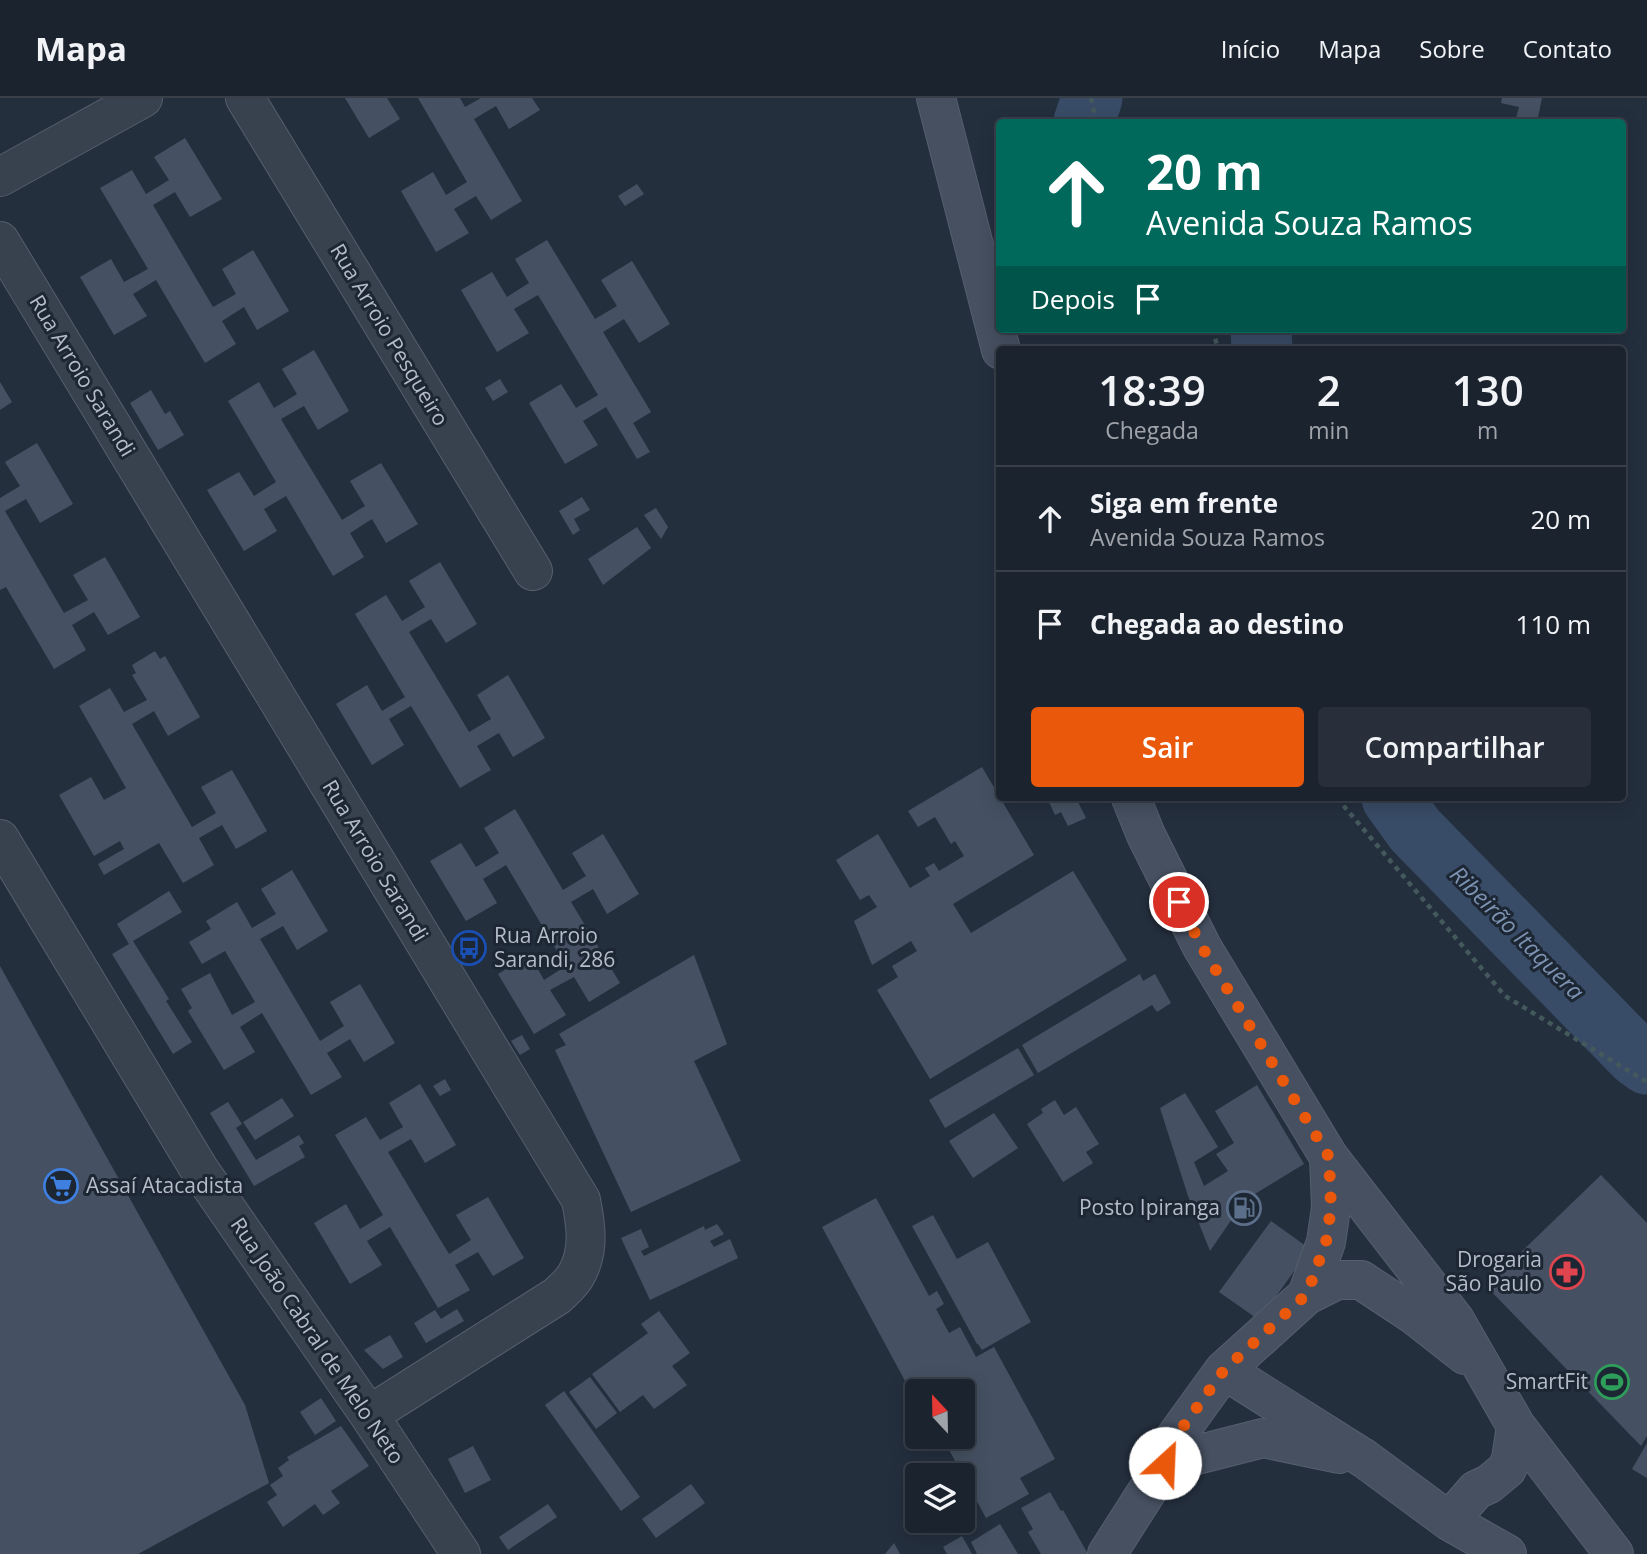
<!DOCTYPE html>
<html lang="pt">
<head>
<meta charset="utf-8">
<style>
  :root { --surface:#1b232e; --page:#282f3a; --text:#f1f3f6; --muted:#a0a4aa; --line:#39404a; --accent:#ea580c }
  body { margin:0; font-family:"Open Sans",sans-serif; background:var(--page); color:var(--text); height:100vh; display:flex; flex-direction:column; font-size:26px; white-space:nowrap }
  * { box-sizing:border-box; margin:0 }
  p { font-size:23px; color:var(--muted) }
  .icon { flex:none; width:38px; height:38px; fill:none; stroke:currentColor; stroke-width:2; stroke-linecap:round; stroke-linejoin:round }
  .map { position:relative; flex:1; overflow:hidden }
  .drawer { position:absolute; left:996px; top:248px; width:630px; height:455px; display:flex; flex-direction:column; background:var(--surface); border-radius:7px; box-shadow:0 4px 18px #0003,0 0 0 2px var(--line) }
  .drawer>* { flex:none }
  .banner { position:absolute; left:996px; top:21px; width:630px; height:214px; border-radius:7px; box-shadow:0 4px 18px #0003,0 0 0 2px var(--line); background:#00695c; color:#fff; overflow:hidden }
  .needle { width:46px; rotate:338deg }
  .tools { position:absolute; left:905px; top:1281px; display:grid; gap:14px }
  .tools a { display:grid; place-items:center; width:70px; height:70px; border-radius:7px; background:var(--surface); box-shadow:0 4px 18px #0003,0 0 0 2px var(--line); font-size:35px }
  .pin { position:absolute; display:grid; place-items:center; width:60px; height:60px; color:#fff; margin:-30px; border:4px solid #fff; border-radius:50%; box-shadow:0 2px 7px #0007 }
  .me { position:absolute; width:77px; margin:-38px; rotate:25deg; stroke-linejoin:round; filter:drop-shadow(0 0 5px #0008) }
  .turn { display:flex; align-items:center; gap:24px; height:147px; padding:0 35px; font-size:32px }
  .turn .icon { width:91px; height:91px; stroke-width:2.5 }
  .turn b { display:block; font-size:49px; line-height:60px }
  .then { display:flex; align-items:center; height:66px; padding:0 35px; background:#0003; gap:14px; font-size:26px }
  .eta { display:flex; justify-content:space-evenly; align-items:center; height:119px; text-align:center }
  .eta b { font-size:42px; font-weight:600; line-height:49px }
  .primary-button { display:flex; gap:14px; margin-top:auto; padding:14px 35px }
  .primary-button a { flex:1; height:80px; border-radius:7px; background:var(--accent); color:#fff; font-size:28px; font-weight:600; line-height:80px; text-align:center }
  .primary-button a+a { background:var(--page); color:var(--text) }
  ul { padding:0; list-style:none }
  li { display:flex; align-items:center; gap:21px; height:105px; padding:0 35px; border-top:2px solid var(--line) }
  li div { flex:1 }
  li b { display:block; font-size:26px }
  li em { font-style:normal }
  header { display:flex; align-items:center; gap:42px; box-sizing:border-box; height:98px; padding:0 35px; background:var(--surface); border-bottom:2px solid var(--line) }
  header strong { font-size:33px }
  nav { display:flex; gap:38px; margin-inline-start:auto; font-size:24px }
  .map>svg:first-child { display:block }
</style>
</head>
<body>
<header>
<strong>Mapa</strong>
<nav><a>Início</a><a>Mapa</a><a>Sobre</a><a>Contato</a></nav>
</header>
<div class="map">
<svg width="1647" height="1456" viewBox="0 0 1647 1456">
  <rect width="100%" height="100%" fill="#242f3e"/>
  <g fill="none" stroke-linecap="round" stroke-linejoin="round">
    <!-- river -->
    <path stroke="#394c67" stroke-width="61" d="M1084,24L1092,0
      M1261,231L1262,252
      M1392,700L1415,732L1636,958L1647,966"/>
  </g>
  <!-- building -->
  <path fill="#455162" d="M345,0H387L400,21L369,40Z
    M418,0H460L465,9L481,0H532L540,12L509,31L496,8L474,21L522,103L491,122L476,98L454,111L469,135L436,154L401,93L433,74L446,97L467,84Z
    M1502,0H1542L1537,24H1515L1519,9L1501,5Z
    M185,40L222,101L190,119L175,94L153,107L213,209L236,196L222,171L253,152L289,213L257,232L244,209L222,223L236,246L205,265L156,182L133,196L147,218L114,237L80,179L111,161L124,184L148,171L100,90L132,72L146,96L169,82L154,59Z
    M637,86L644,96L625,108L618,98Z
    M547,142L595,221L617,208L601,182L632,163L670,226L639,245L624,221L603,234L651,314L633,325L650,354L637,361L606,309L583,323L598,347L565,366L529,305L561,286L576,310L598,297L538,197L514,211L529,235L497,254L461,192L492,174L507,199L529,185L515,161Z
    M314,252L349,313L318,332L304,308L281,321L294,343L342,422L365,408L350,383L381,365L418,426L386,445L372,421L350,435L364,459L333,478L286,398L264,411L277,433L244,453L207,392L239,374L254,398L276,384L228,303L259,284L274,310L297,296L282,271Z
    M500,281L508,294L493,303L485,290Z
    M0,284L12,304L0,312Z
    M151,292L165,316L170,313L184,337L158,352L130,305Z
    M37,345L73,406L40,425L26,401L5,413L50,491L64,515L88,502L73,477L105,459L140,519L108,537L94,514L72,527L86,552L54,571L6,489L0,492V400L20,388L5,364Z
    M582,399L590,412L574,421L580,432L573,437L559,413Z
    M656,410L668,429L661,441L644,417Z
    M637,429L651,450L603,487L588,461Z
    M440,464L477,526L446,545L431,521L409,534L456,612L469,634L491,621L477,597L508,577L545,640L513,659L499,635L477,648L491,672L460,690L411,608L389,621L404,647L372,667L336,606L367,587L382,613L405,599L355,516L386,497L402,523L425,509L409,483Z
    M155,553L160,561L165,558L200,619L168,638L154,613L132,626L192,729L216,715L201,689L232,672L267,733L236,751L222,727L199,740L214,767L183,785L159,745L104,777L98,766L124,751L120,743L94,758L59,697L91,679L104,702L126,690L79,608L110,590L124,614L147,602L132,577L136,575L132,567Z
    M982,669L1034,757L953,806L971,835L1073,773L1127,862L930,981L877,892L898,879L892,868L917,853L911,843L872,867L854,823L877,809L869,797L860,802L836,762L878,736L910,790L930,778L925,770L934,765L939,773L964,758L955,743L951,746L935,719L918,729L908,713Z
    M1047,700H1081L1082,702L1078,704L1086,720L1068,728L1061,714L1055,717Z
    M515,711L563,792L586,778L572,755L603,736L639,796L607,816L593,791L571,804L620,885L589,904L574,879L550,892L566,917L534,936L498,876L530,857L544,882L566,868L506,767L483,781L497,805L466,823L430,763L461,745L476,769L499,755L484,730Z
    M292,772L328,833L297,852L283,828L260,841L320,943L344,928L330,904L360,886L395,945L364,964L350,941L327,955L342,979L311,997L262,915L240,929L255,954L224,972L188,913L192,910L181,891L210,875L232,917L255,904L225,853L202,866L189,844L211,831L206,823L237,804L252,830L276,816L261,791Z
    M169,793L182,814L133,843L169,901L166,903L192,944L173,956L112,856L129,846L117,826Z
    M694,857L727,946L694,963L741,1063L631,1114L555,952L566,947L559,936Z
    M0,868L245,1307L269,1385L138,1456H0Z
    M1140,876L1143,883L1155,876L1171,905L1157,914L1152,907L1038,975L1022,947Z
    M522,937L530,951L520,957L511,943Z
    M1018,950L1034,977L945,1030L929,1002Z
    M445,981L451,992L440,998L433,988Z
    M420,986L456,1047L425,1065L411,1041L388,1054L435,1133L449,1156L471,1142L456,1117L488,1099L524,1160L493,1178L478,1154L455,1167L470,1192L438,1210L390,1129L367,1143L382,1167L350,1186L314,1125L346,1106L360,1131L383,1117L335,1037L366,1019L380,1042L403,1029L389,1005Z
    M1257,987L1304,1066L1245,1102L1210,1153L1188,1098L1160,1010L1185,995L1218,1049L1194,1064L1204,1088L1228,1073L1216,1056L1234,1045L1215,1013Z
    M282,1000L294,1018L255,1042L243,1024Z
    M1055,1002L1064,1017L1076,1009L1099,1046L1086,1054L1093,1065L1063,1084L1027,1026L1043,1015L1041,1011Z
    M228,1004L242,1026L236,1030L256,1062L299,1037L304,1045L299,1048L305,1059L254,1088L210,1015Z
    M994,1015L1018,1050L973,1080L949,1043Z
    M1601,1077L1647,1125V1338L1641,1348L1486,1188Z
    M876,1100L929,1198L937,1193L944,1206L936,1211L949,1235L960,1229L976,1259L994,1249L1055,1361L1020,1380L1029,1396L986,1420L942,1339H962V1293H917L916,1291L911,1294L822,1129Z
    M933,1117L957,1161L988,1144L1031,1224L982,1252L978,1246H977L912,1128Z
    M1271,1123L1310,1151L1259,1222L1219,1194Z
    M717,1126L724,1136L710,1143L714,1149L730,1141L738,1160L650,1202L621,1140L641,1131L649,1149L641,1153L644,1158L704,1128L705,1132Z
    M457,1211L464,1223L426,1245L414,1225L435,1212L441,1221Z
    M659,1213L690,1255L672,1268L687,1287L654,1311L643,1297L620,1314L592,1276L648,1235L641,1226Z
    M390,1237L403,1259L383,1271L364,1252Z
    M590,1279L617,1315L596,1331L569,1294Z
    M564,1293L640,1399L621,1413L545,1307Z
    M321,1300L336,1323L315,1337L300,1314Z
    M341,1328L369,1368L331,1393L340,1405L323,1417L315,1406L283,1429L267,1404L277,1397L270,1387L283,1378L278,1370L289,1362L287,1359Z
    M1647,1345V1380L1632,1371Z
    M473,1348L491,1382L465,1395L448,1361Z
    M691,1386L705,1405L656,1440L642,1421Z
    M1050,1394L1061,1413L1063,1412L1088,1456H1041L1028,1434L1033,1431L1021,1410Z
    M548,1406L557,1419L508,1452L499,1439Z
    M1000,1426L1018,1456H977L971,1444Z
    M962,1438L972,1456H947L943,1449Z
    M894,1445L900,1456H885Z"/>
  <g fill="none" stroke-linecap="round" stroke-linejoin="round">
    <!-- street casing -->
    <g stroke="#565f6c" stroke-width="40">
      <path id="street" d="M245,0L533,473
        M0,79L143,0
        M0,143L581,1102C586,1127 590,1153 576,1177C572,1185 563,1192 557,1198L369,1317
        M0,741L199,1071L369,1317L461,1456"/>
    </g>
    <!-- secondary casing -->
    <g stroke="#565f6c" stroke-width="40">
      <path id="secondary" d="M936,0L1001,252
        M1131,700L1146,737L1202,849L1329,1059L1455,1222L1516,1328L1614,1456
        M1307,1197L1326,1144L1331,1110L1329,1059
        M1224,1272L1365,1361L1449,1423L1507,1456
        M1165,1365L1263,1340L1339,1356
        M1449,1423L1476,1392L1489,1386L1507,1371L1511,1361L1516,1328
        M1107,1456L1165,1365L1169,1348L1224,1272L1307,1197L1337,1182H1361L1414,1217L1465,1257"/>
    </g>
    <!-- path -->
    <path stroke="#44595c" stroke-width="4.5" stroke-dasharray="5 5" stroke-linecap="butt" d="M1091,0L1096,24
      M1213,231L1218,252
      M1337,700L1505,898L1647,984"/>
    <!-- street -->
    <use href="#street" stroke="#38414e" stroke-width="38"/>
    <!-- secondary -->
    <use href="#secondary" stroke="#465061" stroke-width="38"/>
  </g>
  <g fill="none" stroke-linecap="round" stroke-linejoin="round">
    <!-- route -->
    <path stroke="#ea580c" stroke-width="12" stroke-dasharray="0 21.6" d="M1165,1365L1169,1348L1224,1272L1307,1196L1326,1144L1331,1110L1329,1059L1202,849L1179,804"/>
  </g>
  <!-- icons -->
  <defs>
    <g id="bus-ring" transform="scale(1.75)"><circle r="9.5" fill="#1d2633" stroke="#1a4fb4" stroke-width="1.5"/><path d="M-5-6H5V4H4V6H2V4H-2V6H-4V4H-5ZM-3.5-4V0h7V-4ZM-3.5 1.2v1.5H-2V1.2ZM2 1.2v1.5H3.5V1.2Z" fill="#1a4fb4"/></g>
    <g id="supermarket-ring" transform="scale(1.75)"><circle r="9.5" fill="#1d2633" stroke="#3f7fe0" stroke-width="1.5"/><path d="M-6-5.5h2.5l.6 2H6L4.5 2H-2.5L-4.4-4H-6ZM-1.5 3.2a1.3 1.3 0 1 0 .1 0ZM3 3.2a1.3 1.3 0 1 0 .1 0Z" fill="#3f7fe0"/></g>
    <g id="fuel-ring" transform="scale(1.75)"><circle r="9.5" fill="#1d2633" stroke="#5c6f8a" stroke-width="1.5"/><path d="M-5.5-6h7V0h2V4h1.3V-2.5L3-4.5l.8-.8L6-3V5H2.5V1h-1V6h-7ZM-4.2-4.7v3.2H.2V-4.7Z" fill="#5c6f8a"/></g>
    <g id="pharmacy-ring" transform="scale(1.75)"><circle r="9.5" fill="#1d2633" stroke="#e0444e" stroke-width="1.5"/><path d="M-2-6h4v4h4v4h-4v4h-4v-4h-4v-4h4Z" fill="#e0444e"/></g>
    <g id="stadium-ring" transform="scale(1.75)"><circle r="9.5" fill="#1d2633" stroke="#2e9e5b" stroke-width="1.5"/><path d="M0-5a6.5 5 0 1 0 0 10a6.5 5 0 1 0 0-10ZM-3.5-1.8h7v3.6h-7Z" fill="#2e9e5b"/></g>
  </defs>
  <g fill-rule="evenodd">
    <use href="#bus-ring" x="469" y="850"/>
    <use href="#supermarket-ring" x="61" y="1088"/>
    <use href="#fuel-ring" x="1244" y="1110"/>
    <use href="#pharmacy-ring" x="1567" y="1174"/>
    <use href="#stadium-ring" x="1612" y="1284"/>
  </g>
  <g text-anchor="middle" stroke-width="6" stroke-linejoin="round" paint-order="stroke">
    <!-- street labels -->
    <g font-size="21" fill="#b4bcc9" stroke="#1d2633">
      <text transform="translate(389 237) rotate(59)" y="7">Rua Arroio Pesqueiro</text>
      <text transform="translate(82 278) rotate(59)" y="7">Rua Arroio Sarandi</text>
      <text transform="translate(375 763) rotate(59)" y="7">Rua Arroio Sarandi</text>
      <text transform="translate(317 1243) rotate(56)" y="7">Rua João Cabral de Melo Neto</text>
    </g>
    <!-- poi labels -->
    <g font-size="21" fill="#b4bcc9" stroke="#1d2633" text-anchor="end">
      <text x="494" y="845" text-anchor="start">Rua Arroio<tspan x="494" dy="24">Sarandi, 286</tspan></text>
      <text x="86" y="1095" text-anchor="start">Assaí Atacadista</text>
      <text x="1220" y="1117">Posto Ipiranga</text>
      <text x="1542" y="1169">Drogaria<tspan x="1542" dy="24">São Paulo</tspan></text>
      <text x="1588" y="1291">SmartFit</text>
    </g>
    <!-- water labels -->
    <g font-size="23" font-style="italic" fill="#7c92b1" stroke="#1d2633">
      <text transform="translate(1517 835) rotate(45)" y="8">Ribeirão Itaquera</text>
    </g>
  </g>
</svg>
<div class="tools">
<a><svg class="needle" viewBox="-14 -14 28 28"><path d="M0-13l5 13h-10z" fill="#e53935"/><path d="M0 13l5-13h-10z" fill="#a0a4aa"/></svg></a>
<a><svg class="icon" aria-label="layers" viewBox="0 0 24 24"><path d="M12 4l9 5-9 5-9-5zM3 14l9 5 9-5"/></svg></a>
</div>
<div class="pin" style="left:1179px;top:804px;background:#d93025"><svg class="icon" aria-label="arrive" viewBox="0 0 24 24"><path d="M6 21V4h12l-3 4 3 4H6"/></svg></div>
<svg class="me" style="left:1165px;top:1365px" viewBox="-20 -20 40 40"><circle r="19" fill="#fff"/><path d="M0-13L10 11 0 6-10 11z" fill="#ea580c"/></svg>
<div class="banner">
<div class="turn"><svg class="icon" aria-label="ahead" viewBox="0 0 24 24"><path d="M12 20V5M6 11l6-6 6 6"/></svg><div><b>20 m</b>Avenida Souza Ramos</div></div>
<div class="then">Depois<svg class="icon" aria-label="arrive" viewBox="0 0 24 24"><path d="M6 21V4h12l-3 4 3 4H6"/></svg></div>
</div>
<section class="drawer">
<div class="eta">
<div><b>18:39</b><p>Chegada</p></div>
<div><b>2</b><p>min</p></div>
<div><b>130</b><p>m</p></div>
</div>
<ul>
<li><svg class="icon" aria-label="ahead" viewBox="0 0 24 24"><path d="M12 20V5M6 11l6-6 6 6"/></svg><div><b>Siga em frente</b><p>Avenida Souza Ramos</p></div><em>20 m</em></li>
<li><svg class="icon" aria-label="arrive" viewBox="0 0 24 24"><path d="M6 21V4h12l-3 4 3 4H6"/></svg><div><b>Chegada ao destino</b></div><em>110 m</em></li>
</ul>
<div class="primary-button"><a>Sair</a><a>Compartilhar</a></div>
</section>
</div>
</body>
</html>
